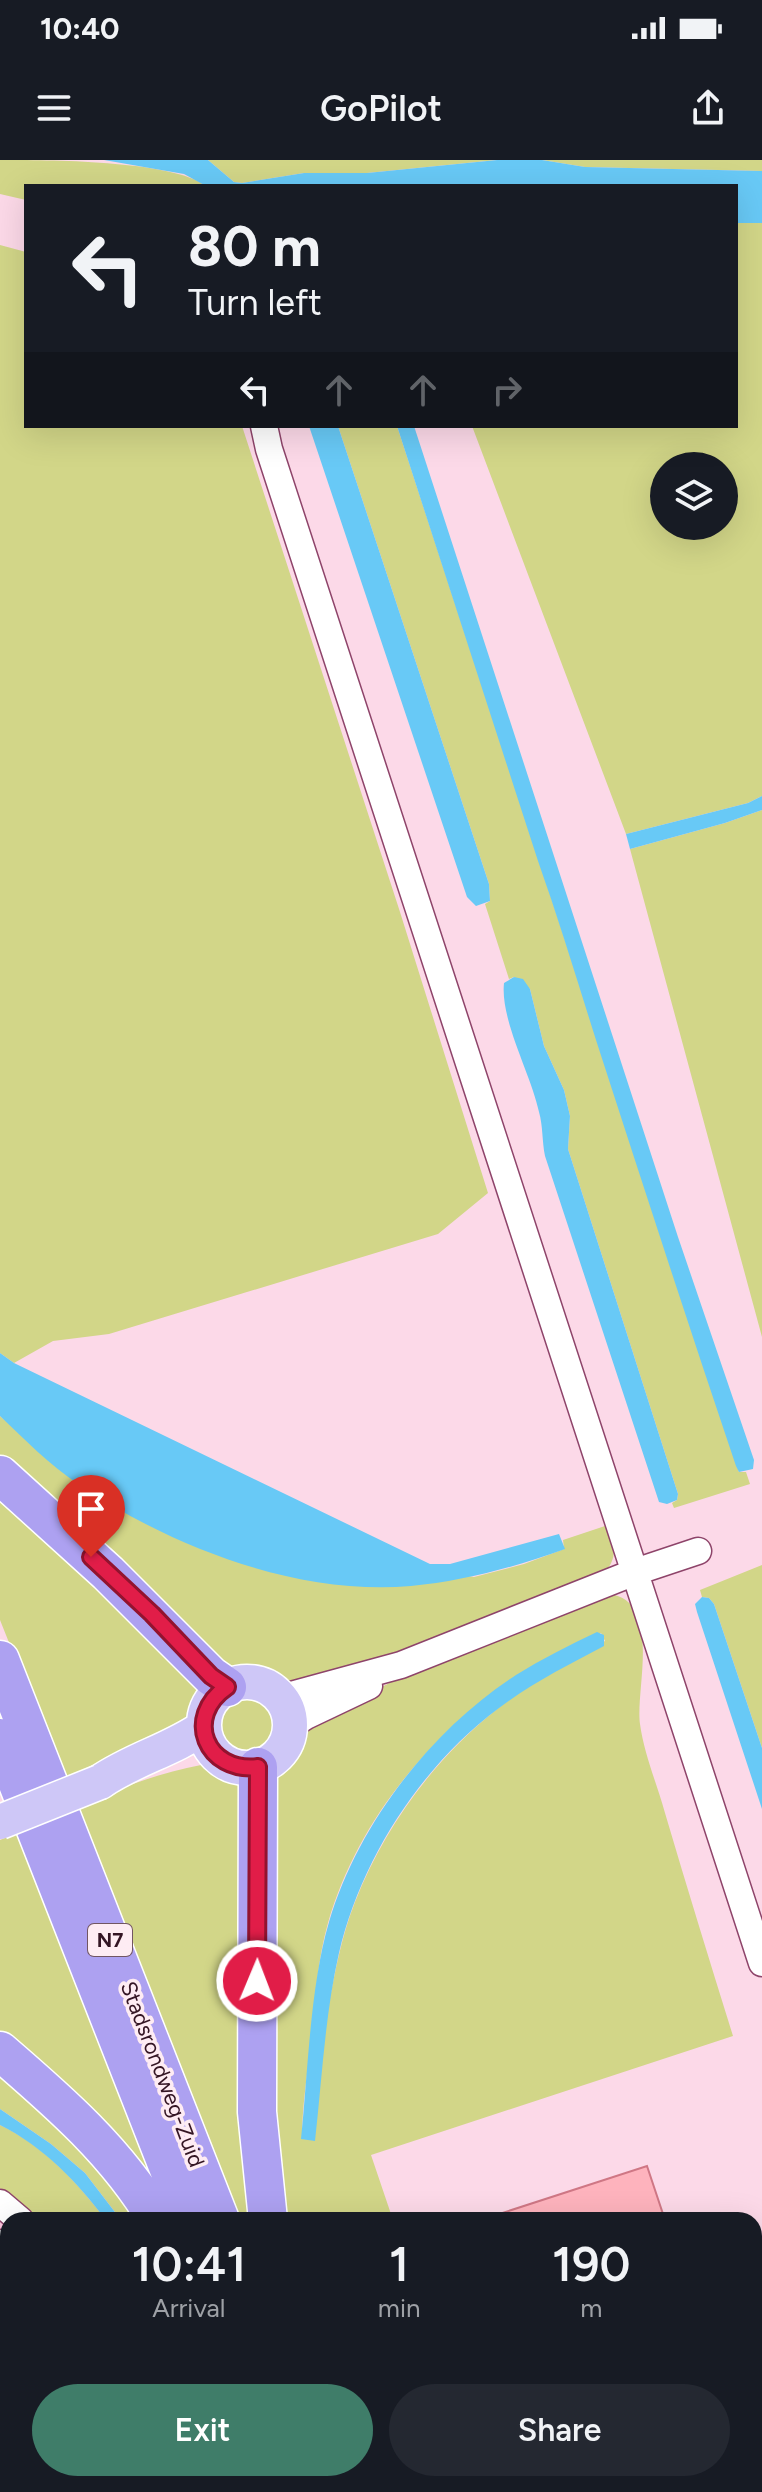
<!DOCTYPE html>
<html lang="en">
<head>
<meta charset="utf-8">
<style>
  :root { --surface:#171b24; --page:#242831; --text:#f1f3f6; --muted:#9ea1a6; --accent:#3f7d69 }
  body { margin:0; font-family:Figtree,sans-serif; background:var(--page); color:var(--text); height:100vh; display:flex; flex-direction:column; font-size:30px; white-space:nowrap }
  * { box-sizing:border-box; margin:0 }
  p { font-size:26px; color:var(--muted) }
  .icon { flex:none; width:44px; height:44px; fill:none; stroke:currentColor; stroke-width:2; stroke-linecap:round; stroke-linejoin:round }
  .map { position:relative; flex:1; overflow:hidden }
  .details { position:absolute; left:0px; top:2052px; width:762px; height:280px; display:flex; flex-direction:column; background:var(--surface); border-radius:24px 24px 0 0; box-shadow:0 8px 32px #0002 }
  .details>* { flex:none }
  .guide { position:absolute; left:24px; top:24px; width:714px; height:244px; border-radius:0px; box-shadow:0 8px 32px #0002; background:#171b24; color:var(--text); overflow:hidden }
  .buttons { position:absolute; left:650px; top:292px; display:grid; gap:16px }
  .buttons a { display:grid; place-items:center; width:88px; height:88px; border-radius:50%; background:var(--surface); box-shadow:0 8px 32px #0002; font-size:40px }
  .pin { position:absolute; display:grid; place-items:center; width:68px; height:68px; color:#fff; margin:-82px -34px; border-radius:50% 50% 50% 0; rotate:-45deg; box-shadow:0 0 8px #0007 }
  .pin .icon { rotate:45deg }
  .me { position:absolute; width:88px; margin:-44px; rotate:1deg; stroke-linejoin:round; filter:drop-shadow(0 0 6px #0008) }
  .turn { display:flex; align-items:center; gap:28px; height:168px; padding:0 32px; font-size:36px }
  .turn .icon { width:104px; height:104px; stroke-width:2.5 }
  .turn b { display:block; font-size:56px; line-height:68px }
  .lanes { display:flex; align-items:center; height:76px; padding:0 32px; background:#0003; justify-content:center; gap:40px; direction:ltr }
  .lanes .off { opacity:.35 }
  .eta { display:flex; justify-content:space-evenly; align-items:center; height:136px; text-align:center }
  .eta b { font-size:48px; font-weight:600; line-height:56px }
  .cta { display:flex; gap:16px; margin-top:auto; padding:16px 32px }
  .cta a { flex:1; height:92px; border-radius:48px; background:var(--accent); color:#fff; font-size:32px; font-weight:600; line-height:92px; text-align:center }
  .cta a+a { background:var(--page); color:var(--text) }
  .status { display:flex; justify-content:space-between; align-items:center; height:56px; padding:0 40px; background:var(--surface); direction:ltr }
  .status svg { height:22px; fill:currentColor }
  header { display:flex; justify-content:space-between; align-items:center; height:104px; padding:0 32px; background:var(--surface); font-size:36px; font-weight:600 }
  .map>svg:first-child { display:block }
</style>
</head>
<body>
<div class="status"><b>10:40</b><svg viewBox="0 0 49 12"><path d="M0 12V9h3v3zM5 12V6h3v6zM10 12V3h3v9zM15 12V0h3v12zM26 1h20v11H26zM47 4h2v5h-2z"/></svg></div>
<header><svg class="icon" aria-label="menu" viewBox="0 0 24 24"><path d="M4 6h16M4 12h16M4 18h16"/></svg>GoPilot<svg class="icon" aria-label="share" viewBox="0 0 24 24"><path d="M12 15V3M7 8l5-5 5 5M5 13v7h14v-7"/></svg></header>
<div class="map">
<svg width="762" height="2332" viewBox="0 0 762 2332">
  <rect width="100%" height="100%" fill="#fcd9e8"/>
  <!-- built -->
  <path fill="#fec5de" d="M0,1959L74,2012L114,2060H8V2324H237L240,2332H0Z"/>
  <!-- green -->
  <path fill="#d2d688" fill-rule="evenodd" d="M0,0C46,0 172,0 206,26H26V40L0,34Z
    M208,0H497L367,13H304L242,23L234,22Z
    M542,0H762V11L585,7Z
    M736,63H762V636L748,643L626,674L472,266H736ZM664,306H724V366H664Z
    M0,85L26,92V266H242L400,752L488,1033L438,1074L109,1174L53,1181L14,1203L0,1193Z
    M338,266H397L739,1312H746L750,1324L674,1348L672,1343L677,1340L678,1334L568,989L570,956L564,930L544,886L530,829L514,817L509,819L485,744L490,741L489,724Z
    M762,650V1177L630,689L725,663Z
    M0,1256L77,1323L135,1357L474,1417L524,1404L564,1389L563,1380L608,1365C614,1384 619,1397 604,1413L379,1501L285,1523L264,1513L222,1507L0,1304Z
    M0,1327L208,1531L190,1558L94,1606L63,1618L0,1460Z
    M762,1405V1588L714,1444L709,1438L702,1437L700,1430Z
    M609,1434C663,1440 635,1531 640,1564C644,1594 657,1624 665,1653C687,1728 710,1802 733,1876L371,1995L393,2060H275L276,1610L291,1596L306,1568L404,1515ZM601,1473L605,1481C569,1503 530,1523 497,1549C434,1599 384,1668 355,1742C341,1777 335,1813 328,1848C319,1892 311,1936 302,1979C302,1948 307,1915 311,1883C315,1843 317,1802 328,1763C366,1631 476,1523 601,1473Z
    M220 1565a27 27 0 1 1 54 0a27 27 0 1 1-54 0Z
    M201,1605L240,1616L261,2060H236L156,1859L133,1783L77,1650C116,1628 159,1613 201,1605Z
    M20,1672L175,2060L0,1882V1680Z
    M0,1900L147,2060H121L85,2013L51,1984L0,1949Z
    M0,1965C44,1986 77,2022 106,2060H34L0,2028Z
    M762,2282V2332H611L635,2324H754V2285Z
    M352,2324H485L488,2332H355Z"/>
  <!-- water -->
  <path fill="#68c9f6" d="M104,0H208L234,22L242,23L304,13H367L497,0H542L585,7L762,11V63H736V26H206L184,14Z
    M309,266H338L489,724L490,741L476,746L467,737Z
    M397,266H414L678,1077L754,1300L753,1309L739,1312L736,1306C688,1164 642,1022 596,880C577,820 559,760 538,701Z
    M762,636V650L725,663L630,689L626,674L748,643Z
    M514,817L523,819L530,829L544,886L564,930L570,956L568,989L678,1334L677,1340L667,1344L659,1342L545,996C542,981 543,966 539,952C531,914 500,860 504,823Z
    M0,1193L14,1203L430,1404H450L559,1374L565,1389C515,1407 464,1421 411,1426C298,1436 171,1387 78,1324C50,1305 25,1280 0,1256Z
    M702,1437L709,1438L714,1444L762,1588V1649L697,1452L695,1444Z
    M597,1472L604,1475V1486C568,1505 532,1523 499,1548C421,1606 361,1699 339,1793C325,1854 322,1919 315,1981L301,1979C308,1912 310,1826 329,1762C358,1664 431,1570 516,1515C542,1499 569,1485 597,1472Z
    M0,1949L51,1984L85,2013L121,2060H106C77,2022 44,1987 0,1965Z"/>
  <!-- building -->
  <path fill="#feb3bd" stroke="#cf7785" stroke-width="2" d="M647,2006L665,2060H490V2057Z"/>
  <g fill="none" stroke-linecap="round" stroke-linejoin="round">
    <!-- minor casing -->
    <g stroke="#8e446a" stroke-width="29">
      <path id="minor" d="M264,266L269,289L762,1803
        M280,1538L401,1505L635,1412L698,1391
        M290,1566L306,1556L369,1526
        M0,2043L20,2060
        M0,2083L8,2091
        M0,2171L8,2179
        M0,2238L8,2249
        M0,2280L7,2287L0,2294
        M162,2324L165,2332"/>
    </g>
    <!-- major casing -->
    <g stroke="#fff" stroke-width="37">
      <path id="major" d="M204 1565a43 43 0 1 1 86 0a43 43 0 1 1-86 0Z
        M100,1622C133,1599 172,1590 204,1567"/>
    </g>
    <!-- highway casing -->
    <g stroke="#fff" stroke-width="41">
      <path id="highway" d="M0,1315L108,1413L211,1516L227,1527
        M0,1500L220,2060
        M0,1578L189,2060
        M258,1607L257,1952L268,2060
        M0,1891C58,1941 118,1993 157,2060
        M281,2324L286,2332
        M326,2324L329,2332"/>
    </g>
    <!-- minor -->
    <use href="#minor" stroke="#fff" stroke-width="26"/>
    <!-- major -->
    <use href="#major" stroke="#cec7f7" stroke-width="34"/>
    <!-- highway -->
    <use href="#highway" stroke="#ada1f1" stroke-width="38"/>
    <!-- major-bridge casing -->
    <g stroke="#fff" stroke-width="37" stroke-linecap="butt">
      <path id="major-bridge" d="M0,1662L100,1622"/>
    </g>
    <!-- major-bridge -->
    <use href="#major-bridge" stroke="#cec7f7" stroke-width="34"/>
  </g>
  <g fill="none" stroke-linecap="round" stroke-linejoin="round">
    <!-- route casing -->
    <g stroke="#92132f" stroke-width="20">
      <path id="route" d="M91,1397L152,1454L211,1516L227,1527C183,1557 206,1613 258,1607L257,1821"/>
    </g>
    <!-- route -->
    <use href="#route" stroke="#e11d48" stroke-width="14"/>
  </g>
  <g text-anchor="middle" stroke-width="7" stroke-linejoin="round" paint-order="stroke">
    <!-- shield labels -->
    <rect fill="#feecf3" stroke="#715662" stroke-width="2" x="88" y="1764" width="44" height="32" rx="6"/>
    <g font-size="20" font-weight="bold" fill="#341524">
      <text x="110" y="1787">N7</text>
    </g>
    <!-- street labels -->
    <g font-size="22" fill="#341524" stroke="#feecf3">
      <text transform="translate(163 1914) rotate(69)" y="8">Stadsrondweg-Zuid</text>
    </g>
  </g>
</svg>
<div class="buttons">
<a><svg class="icon" aria-label="layers" viewBox="0 0 24 24"><path d="M12 4l9 5-9 5-9-5zM3 14l9 5 9-5"/></svg></a>
</div>
<div class="pin" style="left:91px;top:1397px;background:#d93025"><svg class="icon" aria-label="arrive" viewBox="0 0 24 24"><path d="M6 21V4h12l-3 4 3 4H6"/></svg></div>
<svg class="me" style="left:257px;top:1821px" viewBox="-20 -20 40 40"><circle r="17" fill="#e11d48" stroke="#fff" stroke-width="3"/><path d="M0-11L8 9 0 5-8 9z" fill="#fff"/></svg>
<div class="guide">
<div class="turn"><svg class="icon" aria-label="left" viewBox="0 0 24 24"><path d="M17 20v-9H6M10 6l-5 5 5 5"/></svg><div><b>80 m</b>Turn left</div></div>
<div class="lanes"><svg class="icon" aria-label="left" viewBox="0 0 24 24"><path d="M17 20v-9H6M10 6l-5 5 5 5"/></svg><svg class="icon off" aria-label="ahead" viewBox="0 0 24 24"><path d="M12 20V5M6 11l6-6 6 6"/></svg><svg class="icon off" aria-label="ahead" viewBox="0 0 24 24"><path d="M12 20V5M6 11l6-6 6 6"/></svg><svg class="icon off" aria-label="right" viewBox="0 0 24 24"><path d="M7 20v-9h11M14 6l5 5-5 5"/></svg></div>
</div>
<section class="details">
<div class="eta">
<div><b>10:41</b><p>Arrival</p></div>
<div><b>1</b><p>min</p></div>
<div><b>190</b><p>m</p></div>
</div>
<div class="cta"><a>Exit</a><a>Share</a></div>
</section>
</div>
</body>
</html>
